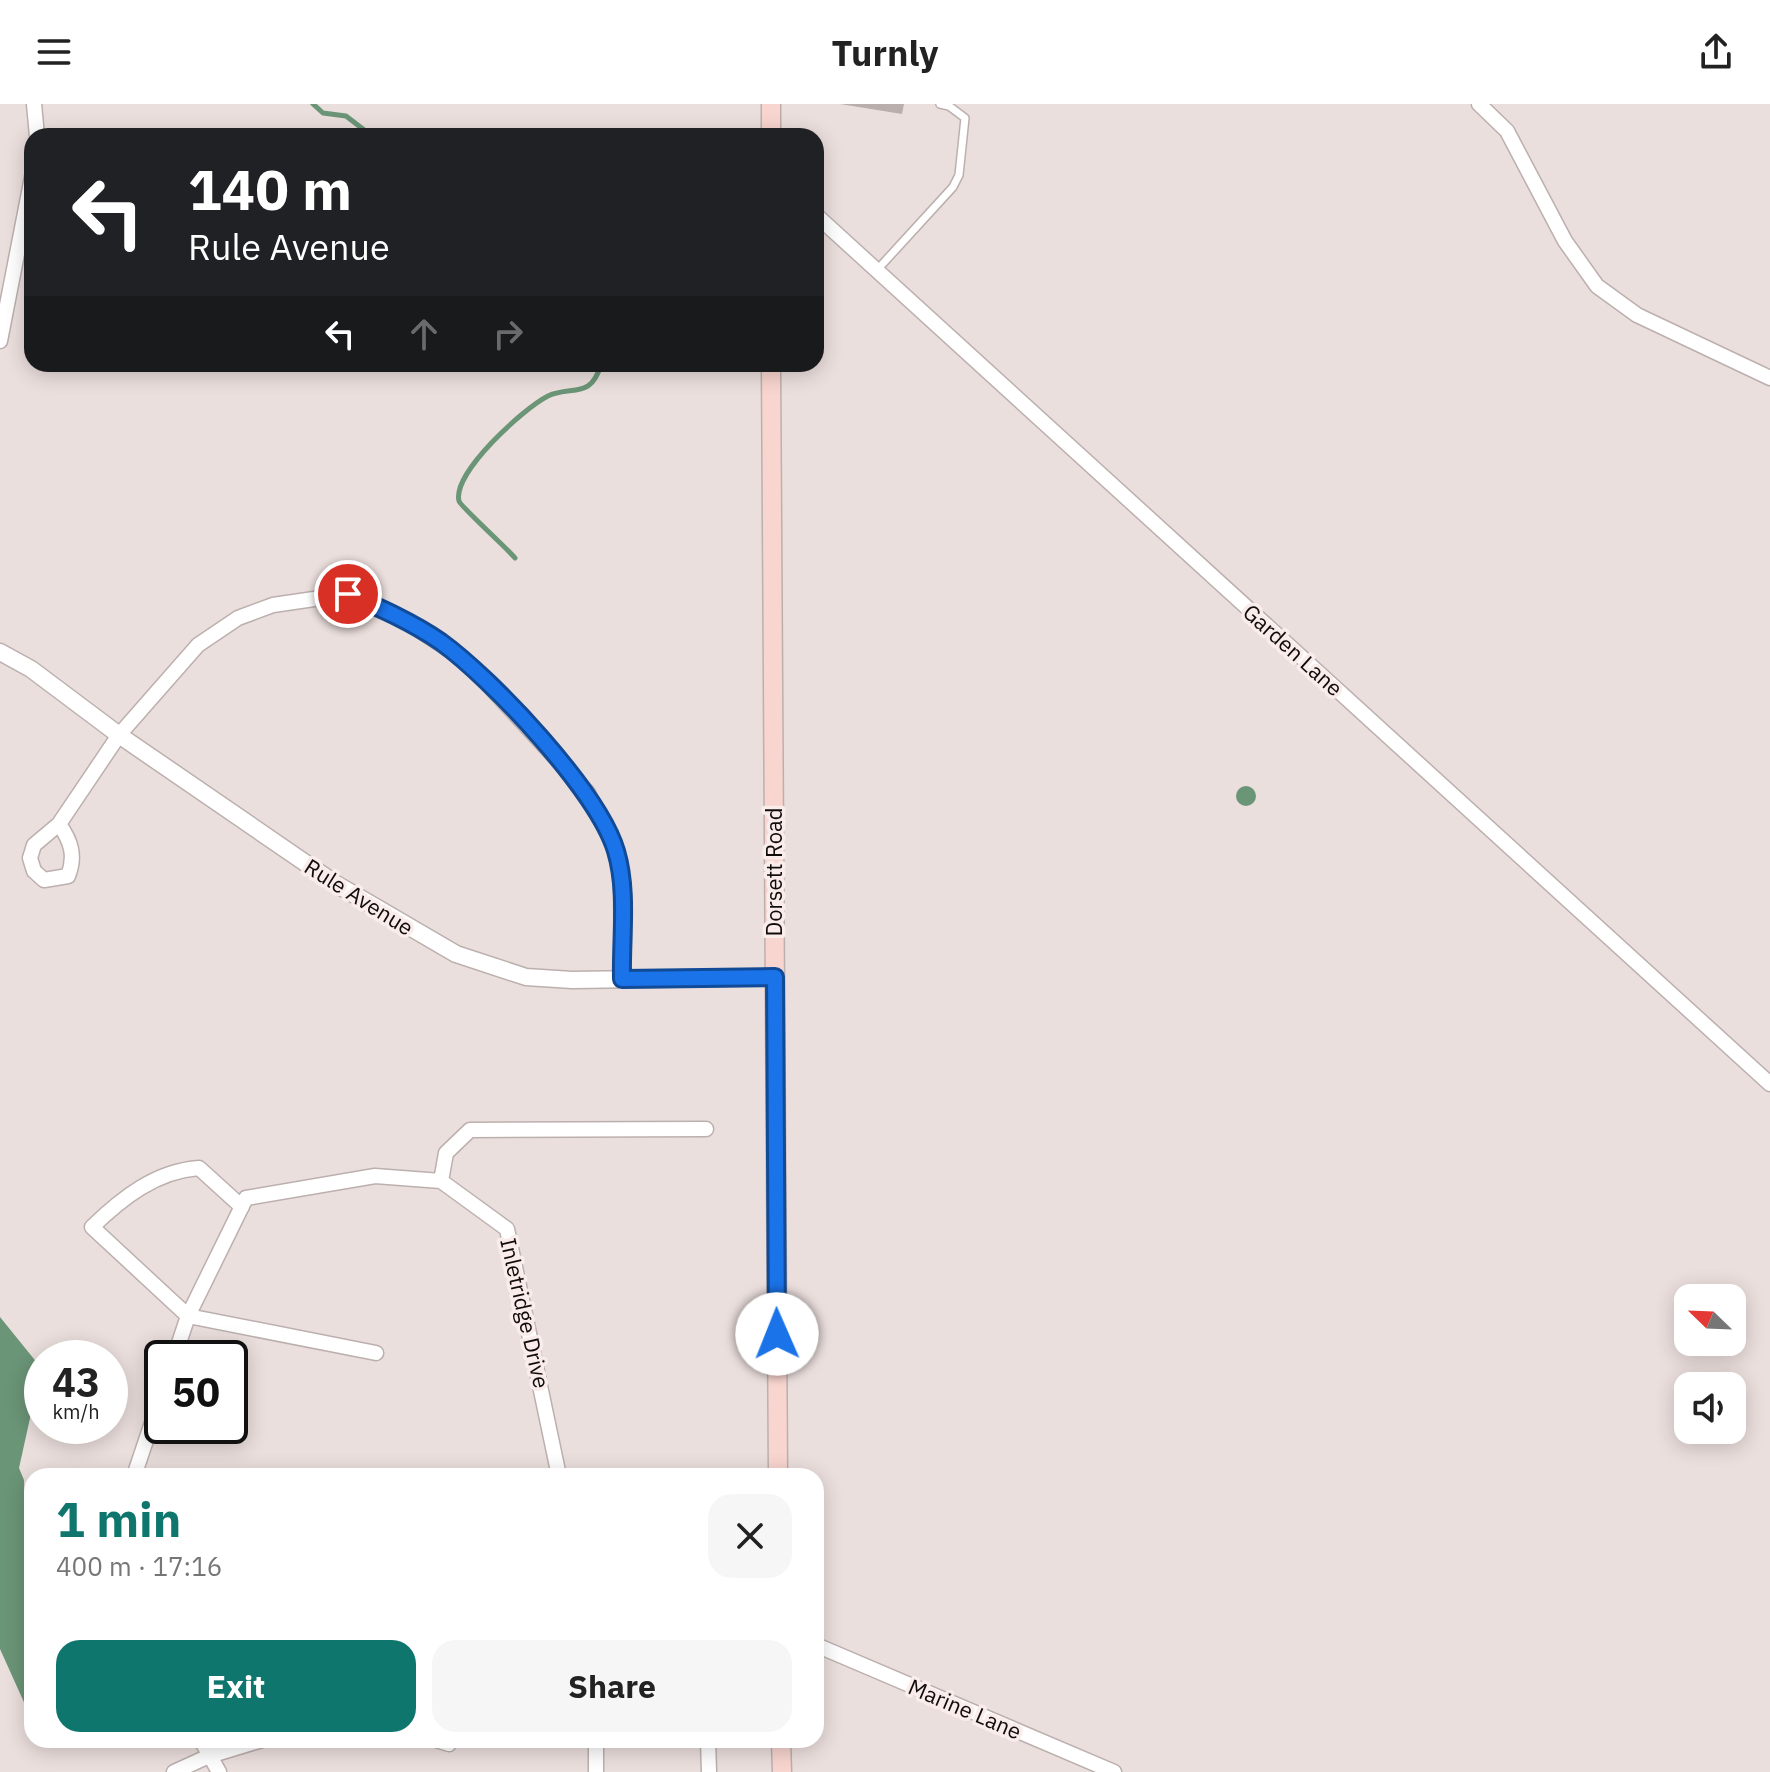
<!DOCTYPE html>
<html lang="en">
<head>
<meta charset="utf-8">
<style>
  :root { --surface:#fff; --page:#f6f6f6; --text:#222; --muted:#767676; --accent:#0f766e }
  body { margin:0; font-family:"IBM Plex Sans",sans-serif; background:var(--page); color:var(--text); height:100vh; display:flex; flex-direction:column; font-size:30px; white-space:nowrap }
  * { box-sizing:border-box; margin:0 }
  p { font-size:26px; color:var(--muted) }
  .icon { flex:none; width:44px; height:44px; fill:none; stroke:currentColor; stroke-width:2; stroke-linecap:round; stroke-linejoin:round }
  .map { position:relative; flex:1; overflow:hidden }
  .side { position:absolute; left:24px; top:1364px; width:800px; height:280px; display:flex; flex-direction:column; background:var(--surface); border-radius:24px; box-shadow:0 4px 20px #0003 }
  .side>* { flex:none }
  .top-card { position:absolute; left:24px; top:24px; width:800px; height:244px; border-radius:24px; box-shadow:0 4px 20px #0003; background:#202124; color:#fff; overflow:hidden }
  .needle { width:52px; rotate:293deg }
  .controls { position:absolute; left:1674px; top:1180px; display:grid; gap:16px }
  .controls a { display:grid; place-items:center; width:72px; height:72px; border-radius:16px; background:var(--surface); box-shadow:0 4px 20px #0003; font-size:40px }
  .speed { position:absolute; left:24px; top:1236px; display:flex; gap:16px; font-size:40px; font-weight:700; text-align:center }
  .speed>* { display:grid; place-content:center; width:104px; height:104px; border-radius:50%; background:var(--surface); box-shadow:0 4px 20px #0003; line-height:1 }
  .speed small { font-size:20px; font-weight:400 }
  .speed .limit { border:4px solid #111; border-radius:12px; background:#fff; color:#111 }
  .pin { position:absolute; display:grid; place-items:center; width:68px; height:68px; color:#fff; margin:-34px; border:4px solid #fff; border-radius:50%; box-shadow:0 2px 8px #0007 }
  .me { position:absolute; width:88px; margin:-44px; rotate:359deg; stroke-linejoin:round; filter:drop-shadow(0 0 6px #0008) }
  .turn { display:flex; align-items:center; gap:28px; height:168px; padding:0 32px; font-size:36px }
  .turn .icon { width:104px; height:104px; stroke-width:2.5 }
  .turn b { display:block; font-size:56px; line-height:68px }
  .lanes { display:flex; align-items:center; height:76px; padding:0 32px; background:#0003; justify-content:center; gap:40px; direction:ltr }
  .lanes .off { opacity:.35 }
  .round { display:grid; place-items:center; flex:none; width:84px; height:84px; border-radius:24px; background:var(--page) }
  .summary { display:flex; align-items:center; justify-content:space-between; height:136px; padding:0 32px }
  h1 { font-size:48px; font-weight:700; line-height:60px; color:var(--accent) }
  .button { display:flex; gap:16px; margin-top:auto; padding:16px 32px }
  .button a { flex:1; height:92px; border-radius:24px; background:var(--accent); color:#fff; font-size:32px; font-weight:700; line-height:92px; text-align:center }
  .button a+a { background:var(--page); color:var(--text) }
  header { display:flex; justify-content:space-between; align-items:center; height:104px; padding:0 32px; background:var(--surface); font-size:36px; font-weight:700 }
  .map>svg:first-child { display:block }
</style>
</head>
<body>
<header><svg class="icon" aria-label="menu" viewBox="0 0 24 24"><path d="M4 6h16M4 12h16M4 18h16"/></svg>Turnly<svg class="icon" aria-label="share" viewBox="0 0 24 24"><path d="M12 15V3M7 8l5-5 5 5M5 13v7h14v-7"/></svg></header>
<div class="map">
<svg width="1770" height="1668" viewBox="0 0 1770 1668">
  <rect width="100%" height="100%" fill="#ebdfdd"/>
  <!-- water -->
  <path fill="#6b9577" d="M1236 692a10 10 0 1 1 20 0a10 10 0 1 1-20 0Z
    M0,1213L38,1260V1278L19,1364L24,1376L26,1475L32,1498V1616L0,1545Z"/>
  <g fill="none" stroke-linecap="round" stroke-linejoin="round">
    <!-- stream -->
    <path stroke="#6b9577" stroke-width="5" d="M313,0L323,9L346,12L372,32
      M515,454C507,444 460,402 459,397C452,369 524,304 548,292C572,281 591,296 601,260"/>
  </g>
  <!-- building -->
  <path fill="#b9aeab" d="M840,0H904L902,10Z"/>
  <g fill="none" stroke-linecap="round" stroke-linejoin="round">
    <!-- service casing -->
    <g stroke="#bcb0ae" stroke-width="10">
      <path id="service" d="M877,166L953,83L959,71L965,14L949,2L940,0"/>
    </g>
    <!-- minor casing -->
    <g stroke="#bcb0ae" stroke-width="17">
      <path id="minor" d="M34,0L37,32
        M1479,0L1507,27L1565,137L1597,182L1637,211L1770,274
        M816,111L1770,980
        M0,237L32,73
        M59,720C71,737 76,752 68,772L44,776L34,767L30,754L34,741L59,720L119,631L198,541L238,514L273,501L348,490L395,510L467,558L588,689L615,744L621,770L622,875
        M441,1077L446,1049L470,1026L706,1025
        M242,1103L199,1064C156,1067 122,1094 92,1123L188,1212L376,1249
        M174,1254L188,1212L246,1094L375,1072L441,1077L507,1125L559,1372
        M134,1372L162,1289
        M816,1541L1114,1668
        M201,1636L219,1668
        M436,1636L449,1640
        M596,1636V1668
        M708,1636L709,1668
        M174,1668L209,1652L262,1636"/>
    </g>
    <!-- tertiary casing -->
    <g stroke="#bcb0ae" stroke-width="19">
      <path id="tertiary" d="M0,548L31,565L119,631L336,780L456,850L526,873L572,876L775,873"/>
    </g>
    <!-- secondary casing -->
    <g stroke="#bcb0ae" stroke-width="21">
      <path id="secondary" d="M771,32V0
        M771,260L778,1372
        M781,1636L782,1668"/>
    </g>
    <!-- service -->
    <use href="#service" stroke="#fff" stroke-width="7"/>
    <!-- minor -->
    <use href="#minor" stroke="#fff" stroke-width="14"/>
    <!-- tertiary -->
    <use href="#tertiary" stroke="#fff" stroke-width="16"/>
    <!-- secondary -->
    <use href="#secondary" stroke="#f9d5cf" stroke-width="18"/>
  </g>
  <g fill="none" stroke-linecap="round" stroke-linejoin="round">
    <!-- route casing -->
    <g stroke="#114b97" stroke-width="20">
      <path id="route" d="M348,490C380,504 412,518 441,538C492,575 598,687 616,747C628,787 621,833 622,875L775,873L777,1230"/>
    </g>
    <!-- route -->
    <use href="#route" stroke="#1a73e8" stroke-width="14"/>
  </g>
  <g text-anchor="middle" stroke-width="7" stroke-linejoin="round" paint-order="stroke">
    <!-- street labels -->
    <g font-size="22" fill="#100c0b" stroke="#f9ecea">
      <text transform="translate(1293 546) rotate(42)" y="8">Garden Lane</text>
      <text transform="translate(774 768) rotate(-90)" y="8">Dorsett Road</text>
      <text transform="translate(359 793) rotate(32)" y="8">Rule Avenue</text>
      <text transform="translate(525 1209) rotate(77)" y="8">Inletridge Drive</text>
      <text transform="translate(965 1605) rotate(23)" y="8">Marine Lane</text>
    </g>
  </g>
</svg>
<div class="controls">
<a><svg class="needle" viewBox="-14 -14 28 28"><path d="M0-13l5 13h-10z" fill="#e53935"/><path d="M0 13l5-13h-10z" fill="#767676"/></svg></a>
<a><svg class="icon" aria-label="sound" viewBox="0 0 24 24"><path d="M4 9h4l5-4v14l-5-4H4zM17 9q2 3 0 6"/></svg></a>
</div>
<div class="speed"><div>43<small>km/h</small></div><div class="limit">50</div></div>
<div class="pin" style="left:348px;top:490px;background:#d93025"><svg class="icon" aria-label="arrive" viewBox="0 0 24 24"><path d="M6 21V4h12l-3 4 3 4H6"/></svg></div>
<svg class="me" style="left:777px;top:1230px" viewBox="-20 -20 40 40"><circle r="19" fill="#fff"/><path d="M0-13L10 11 0 6-10 11z" fill="#1a73e8"/></svg>
<div class="top-card">
<div class="turn"><svg class="icon" aria-label="left" viewBox="0 0 24 24"><path d="M17 20v-9H6M10 6l-5 5 5 5"/></svg><div><b>140 m</b>Rule Avenue</div></div>
<div class="lanes"><svg class="icon" aria-label="left" viewBox="0 0 24 24"><path d="M17 20v-9H6M10 6l-5 5 5 5"/></svg><svg class="icon off" aria-label="ahead" viewBox="0 0 24 24"><path d="M12 20V5M6 11l6-6 6 6"/></svg><svg class="icon off" aria-label="right" viewBox="0 0 24 24"><path d="M7 20v-9h11M14 6l5 5-5 5"/></svg></div>
</div>
<section class="side">
<div class="summary"><div><h1>1 min</h1><p>400 m · 17:16</p></div><a class="round"><svg class="icon" aria-label="close" viewBox="0 0 24 24"><path d="M6 6l12 12M18 6L6 18"/></svg></a></div>
<div class="button"><a>Exit</a><a>Share</a></div>
</section>
</div>
</body>
</html>
